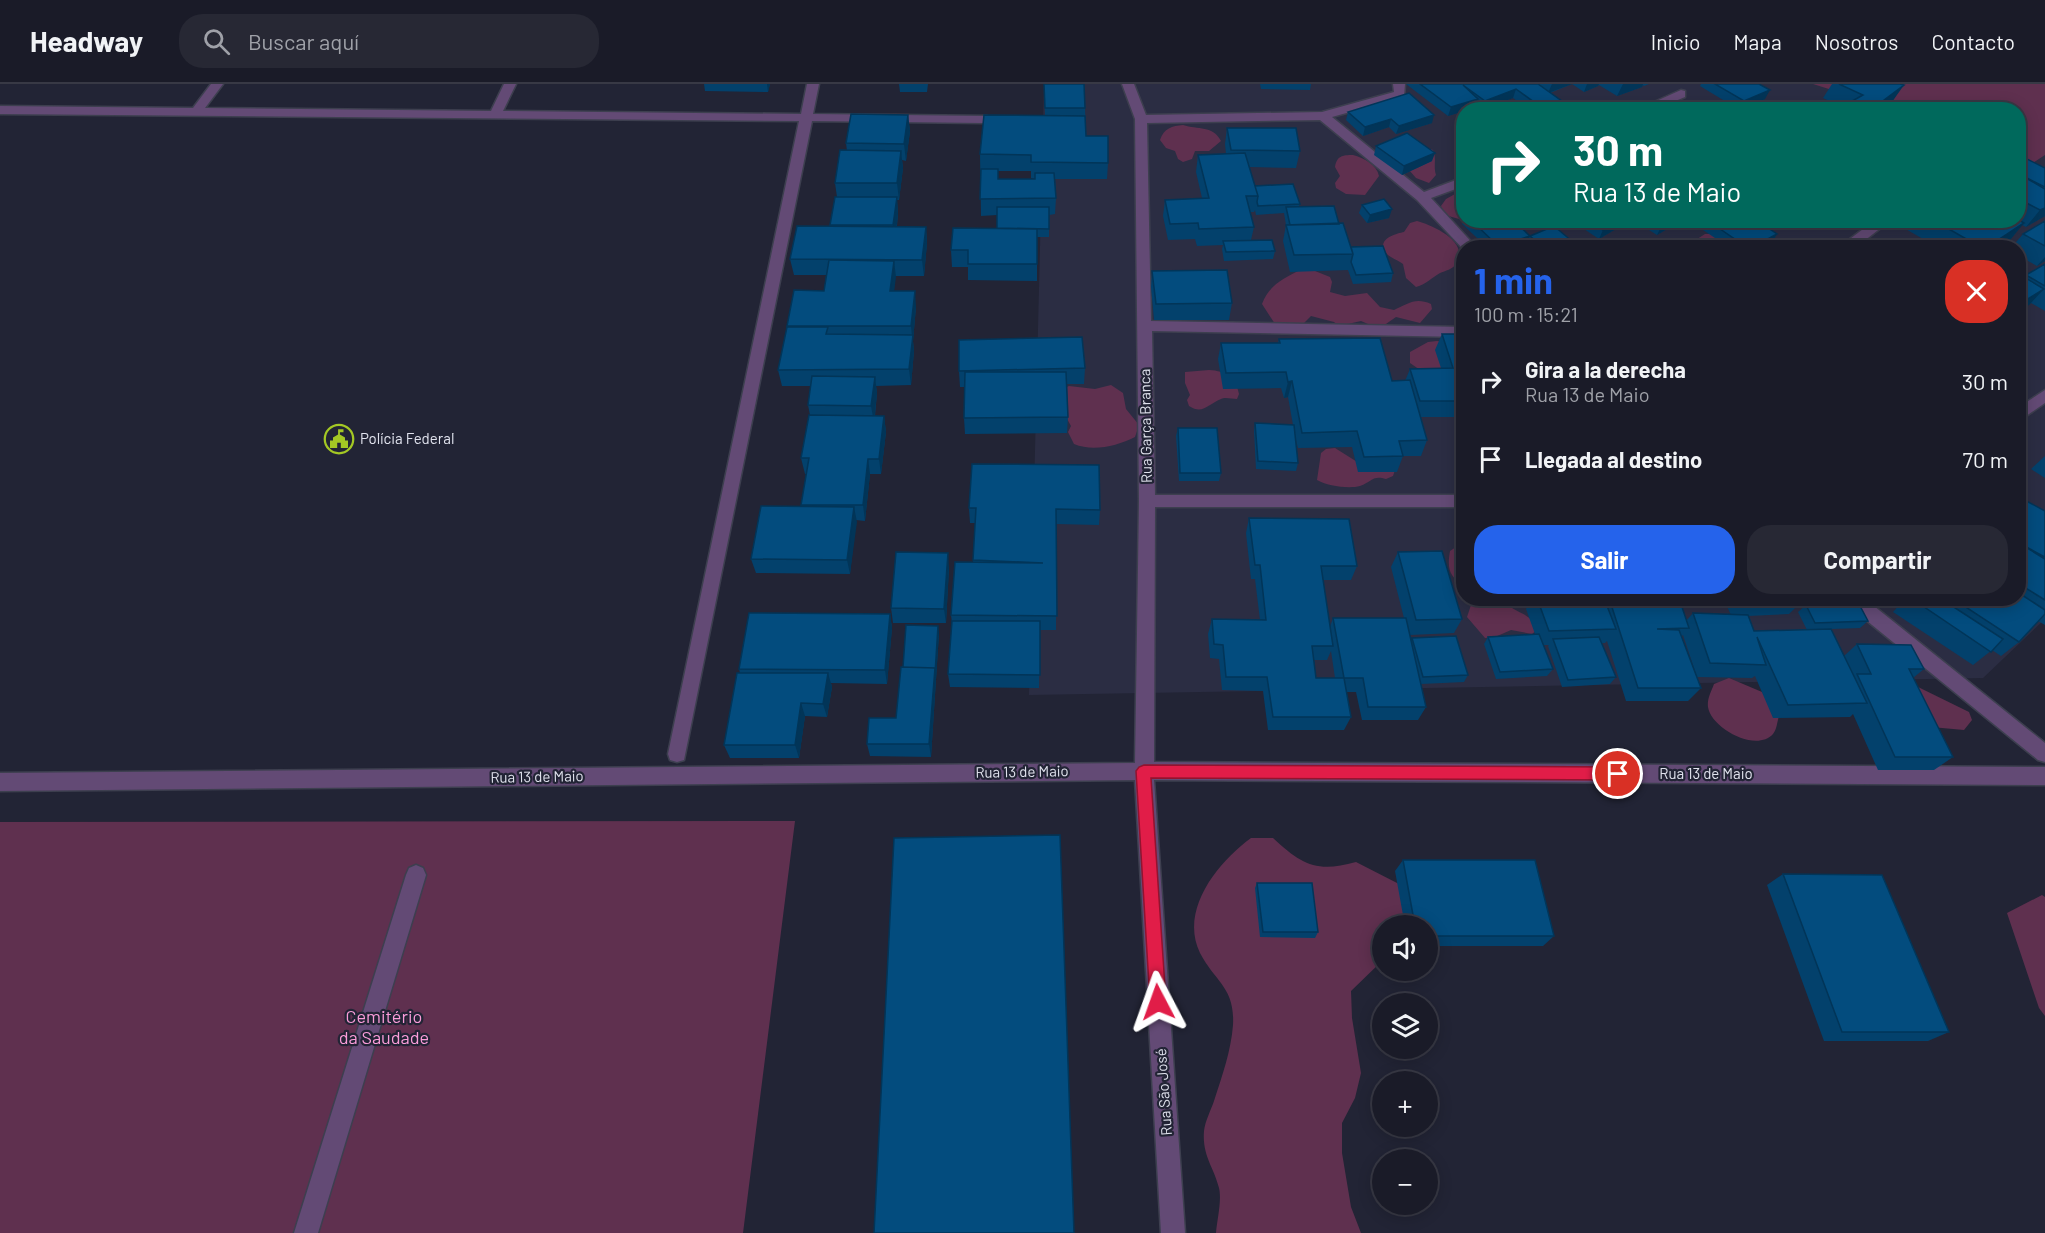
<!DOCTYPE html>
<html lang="es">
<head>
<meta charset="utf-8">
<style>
  :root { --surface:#1a1b28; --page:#272834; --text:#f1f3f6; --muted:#9fa1a8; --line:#383945; --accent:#2563eb }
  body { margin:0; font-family:Barlow,sans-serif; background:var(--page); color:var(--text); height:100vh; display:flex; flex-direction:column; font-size:22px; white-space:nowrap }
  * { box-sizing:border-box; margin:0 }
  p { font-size:20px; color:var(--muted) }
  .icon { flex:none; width:33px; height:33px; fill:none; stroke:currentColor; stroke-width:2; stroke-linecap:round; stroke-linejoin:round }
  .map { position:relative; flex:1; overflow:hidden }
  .drawer { position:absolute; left:1456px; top:156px; width:570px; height:366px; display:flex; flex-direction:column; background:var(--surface); border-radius:24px; box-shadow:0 3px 15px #0003,0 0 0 2px var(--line) }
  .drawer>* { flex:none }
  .banner { position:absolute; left:1456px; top:18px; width:570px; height:126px; border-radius:24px; box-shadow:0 3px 15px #0003,0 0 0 2px var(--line); background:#00695c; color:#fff; overflow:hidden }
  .controls { position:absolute; left:1372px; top:831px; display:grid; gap:12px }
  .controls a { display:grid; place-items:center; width:66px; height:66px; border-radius:50%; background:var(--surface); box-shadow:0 3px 15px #0003,0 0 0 2px var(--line); font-size:30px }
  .pin { position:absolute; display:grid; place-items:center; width:51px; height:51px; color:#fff; margin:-26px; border:3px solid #fff; border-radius:50%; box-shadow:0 2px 6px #0007 }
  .me { position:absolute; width:66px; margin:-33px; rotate:356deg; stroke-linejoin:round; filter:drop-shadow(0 0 4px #0008) }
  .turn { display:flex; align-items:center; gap:21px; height:126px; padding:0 18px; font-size:27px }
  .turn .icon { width:78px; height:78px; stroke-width:2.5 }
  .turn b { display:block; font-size:42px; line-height:51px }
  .round { display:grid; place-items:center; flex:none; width:63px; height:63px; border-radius:24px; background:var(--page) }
  .headline { display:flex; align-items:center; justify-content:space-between; height:102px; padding:0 18px }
  h1 { font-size:36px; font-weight:700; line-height:45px; color:var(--accent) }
  .action { display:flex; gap:12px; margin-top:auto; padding:12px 18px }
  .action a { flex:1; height:69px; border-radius:24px; background:var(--accent); color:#fff; font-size:24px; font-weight:700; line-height:69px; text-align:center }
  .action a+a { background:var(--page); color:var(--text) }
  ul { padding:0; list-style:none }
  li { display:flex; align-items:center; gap:18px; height:78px; padding:0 18px }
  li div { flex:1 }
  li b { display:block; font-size:22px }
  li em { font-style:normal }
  header { display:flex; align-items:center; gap:36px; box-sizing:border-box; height:84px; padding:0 30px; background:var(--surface); border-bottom:2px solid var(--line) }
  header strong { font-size:28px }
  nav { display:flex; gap:33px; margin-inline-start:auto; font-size:21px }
  .search { width:420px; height:54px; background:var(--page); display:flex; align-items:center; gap:15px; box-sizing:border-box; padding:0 21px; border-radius:24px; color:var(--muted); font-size:22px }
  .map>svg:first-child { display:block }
</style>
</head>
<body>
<header>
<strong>Headway</strong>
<div class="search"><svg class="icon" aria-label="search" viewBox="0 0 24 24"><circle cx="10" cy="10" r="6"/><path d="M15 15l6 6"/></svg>Buscar aquí</div>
<nav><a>Inicio</a><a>Mapa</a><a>Nosotros</a><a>Contacto</a></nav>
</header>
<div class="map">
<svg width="2045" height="1149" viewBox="0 0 2045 1149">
  <rect width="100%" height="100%" fill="#222435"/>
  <!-- built -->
  <path fill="#2b2d43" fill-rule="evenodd" d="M1044,0H2045V535L1983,594L1029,611ZM1464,26H2019V136H1464ZM1464,164H2019V514H1464Z"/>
  <!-- green -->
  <path fill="#5f304f" d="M1813,0H2045V71L2019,88V26L1892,25Z
    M1183,41C1198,46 1213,41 1221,57L1209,67H1195L1192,75L1183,78L1178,75L1175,67L1166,64L1160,56C1164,44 1172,42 1183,41Z
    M1420,61L1433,66C1437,75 1433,82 1436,91L1429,99L1416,94L1409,86Z
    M1353,71C1364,74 1377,81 1379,92L1365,111L1346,110L1336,104L1335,99L1340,92L1335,83C1337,72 1342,71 1353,71Z
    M1464,105V133L1459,135L1445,131L1441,122L1446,115Z
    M1417,137C1432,141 1471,158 1456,180C1453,185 1445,187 1440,189C1431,194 1427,200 1416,203L1406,194L1403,180C1398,176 1390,174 1386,169C1376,155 1395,150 1404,148L1410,139Z
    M1705,150H1713L1720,154L1721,163L1632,164L1642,159L1666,162L1676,157L1691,159Z
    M1300,186L1315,187L1330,193L1332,198L1330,208L1345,212L1367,209L1380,223L1394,226C1408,220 1415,213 1431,220L1432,225L1420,239L1396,233L1383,242L1375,243L1361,237L1339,242L1334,238L1311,232L1297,246L1275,240L1262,220C1269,201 1283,195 1300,186Z
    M1437,257L1445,258V283L1423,288L1410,279V268L1428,258Z
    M1209,286C1226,287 1236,293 1239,310L1237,315C1232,315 1225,313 1221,315C1208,320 1203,331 1189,322L1187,316L1190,311L1185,299V288Z
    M1111,301L1123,309L1126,325L1139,341L1135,353C1117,362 1093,368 1074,360L1068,348L1071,342L1061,324L1062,305L1069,302L1095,305Z
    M1335,364L1362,381L1395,386L1393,392L1386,395C1372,391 1372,398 1360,402C1349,405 1327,402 1317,396L1321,369L1326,365Z
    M1456,463L1464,466V502C1449,492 1447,485 1450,467Z
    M1470,515H1502C1512,529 1531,528 1538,545L1532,550L1511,546L1495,553L1485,554L1467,533L1471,521Z
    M1729,594L1762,608L1779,632C1777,638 1777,645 1773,650C1756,669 1711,644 1708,623C1707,615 1711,608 1714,600Z
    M1916,602L1969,628L1972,636L1964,646L1931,643Z
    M795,737L743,1149H0V738Z
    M1251,754H1273C1302,781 1317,789 1356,778L1399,800L1418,841L1383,842V876L1351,907L1352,934L1361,989L1355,1014L1342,1039V1069L1351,1123L1361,1149H1216C1217,1136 1222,1116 1219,1104C1214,1083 1202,1072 1204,1047C1205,1037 1211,1026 1214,1017C1222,992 1231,967 1233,941C1235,903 1215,898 1200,869C1179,826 1218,778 1251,754Z
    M2042,811L2045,813V932L2039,924L2007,829Z"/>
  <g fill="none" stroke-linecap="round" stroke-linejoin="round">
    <!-- minor casing -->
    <g stroke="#3d3f4f" stroke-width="3">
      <path id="minor" d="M211,0H223L205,24L491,27L504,0H516L503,27L801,30L807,0H819L813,30L987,32L989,35L987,38L983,39L812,37L684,676L677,678L670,676L668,670L799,37L0,30V22L193,24Z
        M1122,0H1134L1146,31L1322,28L1394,8L1393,0H1405L1404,13L1332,33L1424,108L1464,93V102L1431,114L1477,164H1464V166L1417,116L1320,36L1147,39L1151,237L1464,243V253L1152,247L1155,411H1464V423H1155L1154,678L2045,683V701L1154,696L1185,1149H1161L1135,696L0,707V689L1135,679L1139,417L1135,35Z
        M1681,6L1685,7V13L1654,26H1636Z
        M1875,136H1891L1855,164H1838Z
        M2045,306V319L2019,337V323Z
        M1843,514H1864L2045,659V678L2038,676L1845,519Z
        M416,781L423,784L426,791L318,1149H294L406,791L409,784Z"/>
    </g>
    <!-- minor -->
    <use href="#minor" fill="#634a75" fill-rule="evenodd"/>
  </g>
  <!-- wall -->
  <path fill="#03416c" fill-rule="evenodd" d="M704,0H770L768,8L705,7Z
    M876,0H928L927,8H900L899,0Z
    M1044,0L1085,24L1086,52L1108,79L1107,95H1055L1056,114L1055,130L1049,131V153H1037V197L968,196V183H952L951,166L997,144V131L981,132L980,70L1045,31ZM998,87H1031V94L1035,95H998Z
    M1260,0H1311L1310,6L1261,5Z
    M1406,0H1649L1644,2L1643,1L1642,3L1617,12L1599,1L1598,2L1584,8L1572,0L1550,9L1573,25V26H1530L1513,14L1482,25L1476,21L1475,24L1469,26H1464V27L1448,32Z
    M1701,0H1759L1765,15L1747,22H1733L1700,2Z
    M1832,0H1900L1892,18L1885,23H1842L1823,14Z
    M1348,28L1432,39L1396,50L1389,43L1363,52L1346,36Z
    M908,31L910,47L906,77L902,76L903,84L899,116H897L898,130L897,142L926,143L927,159L924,192H895L894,207L916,223L913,257L914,267L911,301L876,302L877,309L875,332H884L886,348L881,390H870L865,437L856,436L850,490L756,489L751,475L802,422L806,390H805L801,374L810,331L808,321L811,302H782L778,286L787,242L824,207L826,191H794L790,175L831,142L837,113L835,99L847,67L846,59Z
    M1227,44L1300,67L1296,84L1249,83L1255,102L1300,120L1299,122L1339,140L1351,163L1393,189L1391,198L1353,200L1348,186L1290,188L1283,157L1286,141L1284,129L1256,131L1255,126L1254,128H1250L1254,143L1251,156L1275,167L1273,175L1224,177L1222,165L1223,161L1197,162L1195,155L1168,156L1163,132L1165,116L1202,114L1196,88L1198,71L1226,70L1225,60Z
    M1376,62L1432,77L1402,91L1374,71Z
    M2019,71L2045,84V132L2026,143L2022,141L2010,156L1998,164H1939L1895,139L1896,136H2019Z
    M1362,121L1389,134L1367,139L1359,129Z
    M1464,135V136H1513L1530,152L1580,164H1530L1526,160L1516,164H1488L1462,140Z
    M1631,136L1599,155L1584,145L1588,137Z
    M1633,136H1682L1657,151Z
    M1704,136H1756L1777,150L1772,158L1762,164H1730L1700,144Z
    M2045,137V177L2037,182L2019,172V164H2011L2023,150Z
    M2045,180V227L2031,219L2019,227V190L2024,193L2026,191Z
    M1152,187L1232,219L1229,236H1154L1151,203Z
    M1442,250H1464V333H1421L1427,356L1421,372H1403L1397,388H1358L1352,363L1298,364L1296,356L1298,379L1296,387L1256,385L1254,347L1255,339L1293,341L1288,313L1284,314L1281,304L1223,305L1218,275L1221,259H1278L1279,255L1392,297H1405L1410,285L1441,284L1435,266Z
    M1085,284L1084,300H1067L1068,333L1067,349L965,350L964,334L965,303H960L959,287Z
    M1178,344L1221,389L1219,397H1179L1176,352Z
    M2045,372V394L2031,385Z
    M2019,413L2045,427V541L2038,537L2019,558L2001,572L1992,566L1973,581L1893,528L1906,514H1949L1946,518L1955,524L1964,514H2019Z
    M969,424L1100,426L1099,441L1056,440V546H1040L1039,604L950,603L948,590L952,539L951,531L973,478L975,439H970Z
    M1249,434L1357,482L1351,496H1323L1330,543L1333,534H1404L1391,483L1398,468L1462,535L1454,549L1410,551L1411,556L1412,554L1468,591L1464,598L1421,600L1426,623L1418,636H1362L1356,608H1346L1351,633L1344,646H1268L1263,607L1222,606L1219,575L1210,574L1208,550L1212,535L1260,536L1255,495H1251L1246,449ZM1331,567L1335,594H1316L1314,576H1327Z
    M949,484L946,539H893L891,524Z
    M1533,514H1704L1701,518H1680L1686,537L1693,529L1731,531L1723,514H1802L1803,516L1789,530L1748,532L1754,547L1807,546L1798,528L1806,521L1868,537L1860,544L1831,545L1844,572L1857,560L1924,585L1913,594L1953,673L1934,686H1878L1853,630L1850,633L1773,634L1755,592L1752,594L1697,593L1683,551L1681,553L1701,604L1688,617H1626L1607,557L1605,559H1602L1616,593L1610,600L1562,603L1548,562L1549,561H1543L1553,585L1547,592L1496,595L1484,560L1488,553L1535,550L1526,525Z
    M890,530L892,544L887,600L831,599L832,603L827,633L805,632L799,674H730L724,661L740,589L739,585Z
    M939,549L931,673L870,672L867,660L896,634L903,583Z
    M1403,776L1554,852L1543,862H1428V842H1405L1395,787Z
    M1783,790L1949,948L1928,957H1824L1767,801Z
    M1257,799L1318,848L1315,854L1260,853L1255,804Z"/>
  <!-- shaded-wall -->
  <path fill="#023558" d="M767,0H770L768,8Z
    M1552,0H1572L1548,9Z
    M1587,0H1599L1598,2L1584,8Z
    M1623,0H1643L1642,3L1617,12Z
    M1904,1L1892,18L1882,26H1875L1880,19Z
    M1516,5L1513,14L1482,25L1485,17Z
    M1770,6L1765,15L1739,26L1744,17Z
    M1478,15L1475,24L1469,26H1464V27L1448,32L1451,23Z
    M908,31L910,47L906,77L904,60Z
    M1434,31L1432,39L1396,50L1399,42Z
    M1391,35L1389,43L1363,52L1365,43Z
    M901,67L903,84L899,116L897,99Z
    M1435,69L1432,77L1402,91L1404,82Z
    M897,113L898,130L895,157L893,141Z
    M2045,124V132L2026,143L2040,126Z
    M1392,125L1389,134L1367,139L1370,131Z
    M1621,136H1631L1599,155L1603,146Z
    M1672,136H1682L1657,151L1661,143Z
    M2024,139L2010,156L1998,164H1986Z
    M926,143L927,159L924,192L922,176Z
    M1777,150L1772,158L1762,164H1751Z
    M1530,152L1526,160L1516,164H1498V162Z
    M2045,173V177L2037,182Z
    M894,177L896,193L892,223L890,207Z
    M2044,205L2029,221L2019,227V222L2023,218Z
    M915,207L916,223L913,257L914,267L911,301L909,285L912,252L911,242Z
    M875,293L877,309L874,338L871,322Z
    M1292,297L1288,313L1284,314L1288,298Z
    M884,332L886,348L881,390L879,375Z
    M868,375L870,390L865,437L863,421Z
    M854,423L857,438L850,490L847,476Z
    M948,469L949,484L946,539L944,525Z
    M890,530L892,544L887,600L885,586Z
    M938,542L939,549L931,673L929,660Z
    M828,589L832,603L827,633L823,620Z
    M801,619L805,632L799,674L795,661Z"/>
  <!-- building -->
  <path fill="#034c7e" stroke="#023558" stroke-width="1.5" d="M1044,0H1084L1085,24H1045Z
    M1420,0H1538L1573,25L1571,26H1545L1516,5L1485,17L1463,1L1478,15L1451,23Z
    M1715,0H1759L1770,6L1744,17Z
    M1839,0H1900L1904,1L1880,19L1875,18L1890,26H1836L1863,11Z
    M1409,9L1434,31L1399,42L1391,35L1365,43L1348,28Z
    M1739,19L1753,26H1727Z
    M851,30L908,31L904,60L846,59Z
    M984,31L1085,32L1086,52H1108V79L1031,78V71L980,70Z
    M1227,44H1296L1300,67L1231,66Z
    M1407,49L1435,69L1404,82L1376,62Z
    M840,66L901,67L897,99H835Z
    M1245,69L1258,112H1246L1254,143L1199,145L1198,139L1170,140L1165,116L1209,114L1198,71Z
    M2019,71L2045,84V103L2019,90Z
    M981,85H998V95H1035V89H1054L1056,114L980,115Z
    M2019,90L2045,105V124L2040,126L2019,115Z
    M1293,100L1300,120L1258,122L1257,118L1258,112L1255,102Z
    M835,113H897L893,141H830Z
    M1384,115L1392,125L1370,131L1362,121Z
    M1334,122L1339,140L1290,141L1286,123Z
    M997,123H1049V145L997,144Z
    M1471,136H1513L1530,152L1554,142L1580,164H1544L1530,152L1498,162Z
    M1588,136H1621L1603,146Z
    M1651,136H1672L1661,143Z
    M1707,136H1756L1777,150L1751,164H1748Z
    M1933,136H2019L2024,139L1986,164H1982Z
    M2045,137V162L2023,150Z
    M1343,139L1353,170L1294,171L1286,141Z
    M797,142L926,143L922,176L790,175Z
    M953,144L1037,145V180H968V166H951Z
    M1272,156L1275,167L1226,168L1223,157Z
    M1383,162L1393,189L1356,191L1351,178L1353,170L1351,163Z
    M829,176L894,177L890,207H915L911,242H787L794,206L824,207Z
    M2045,180V202L2026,191Z
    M1227,186L1232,219L1156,220L1152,187Z
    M2019,190L2044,205L2023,218L2019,215Z
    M787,243H828L826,250L913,251L909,285L778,286Z
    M1442,250H1464V317H1420L1410,285L1453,284Z
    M1082,253L1085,284L959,287V256Z
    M1380,254L1392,297L1410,296L1427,356L1399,357L1403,372L1364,373L1357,347L1302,349L1292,297L1288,298L1286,288L1226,289L1221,259H1280L1279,255Z
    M965,288H1066L1068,333L964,334Z
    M812,292L875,293L871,322L808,321Z
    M809,331L884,332L879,375H868L863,421H801L809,374H801Z
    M1255,339L1294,341L1298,379L1258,377Z
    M1178,344H1217L1221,389H1180Z
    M972,380L1099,381L1100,426L1056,425L1057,532L951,531L955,478L1043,479L973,476L976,424H969Z
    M2019,413L2045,427V473L2019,459Z
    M761,422L854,423L847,476L751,475Z
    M1249,434L1349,435L1357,482H1321L1333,562H1312L1316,594H1344L1351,633H1273L1267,593H1226L1223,561L1214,560L1212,535L1266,536L1260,481H1255Z
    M2019,459L2045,475V516L2019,500Z
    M1442,467L1462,535L1416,536L1398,468Z
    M896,468L948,469L944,525L891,524Z
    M2019,509L2045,526V530L2019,558L1961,520L1967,514H2019Z
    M1537,514H1604L1616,545L1549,547Z
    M1609,514H1679L1689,544L1657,545L1679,546L1701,604H1638Z
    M1743,514H1802L1803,516L1745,519Z
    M1911,514H1949L1946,518L2003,555L1991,568Z
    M1858,518L1868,537L1815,539L1806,521Z
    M749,529L890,530L885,586L739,585Z
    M1693,529L1748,531L1754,547L1831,545L1867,619L1788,621L1757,553L1766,581L1710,579Z
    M1333,534H1406L1426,623H1368L1363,594H1344Z
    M952,537H1040V591L948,590Z
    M906,541L938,542L935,590V584L903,583Z
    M1539,550L1553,585L1500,588L1488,553Z
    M1456,552L1468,591L1423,593L1412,554Z
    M1599,553L1616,593L1568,596L1553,555Z
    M1857,560L1911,561L1924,585H1909L1953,673H1895L1857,590H1871Z
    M901,583L935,584L929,660H867L869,634H896Z
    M737,589H828L823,620L801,619L795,661H724Z
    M1060,751L1074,1149H874L894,754Z
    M1403,776H1535L1554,852H1428V842H1415Z
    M1783,790L1882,791L1949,948H1842Z
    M1257,799H1312L1318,848H1263Z"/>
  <!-- route -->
  <path fill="#e11d48" stroke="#92132f" stroke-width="1.5" d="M1144,681L1618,683L1623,685L1625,690L1623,694L1618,696L1151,694L1166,918L1164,924L1158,926L1153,924L1150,918L1136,687L1139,683Z"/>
  <!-- icons -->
  <defs>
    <g id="civic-ring" transform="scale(1.5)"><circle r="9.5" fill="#222435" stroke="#a4c824" stroke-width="1.5"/><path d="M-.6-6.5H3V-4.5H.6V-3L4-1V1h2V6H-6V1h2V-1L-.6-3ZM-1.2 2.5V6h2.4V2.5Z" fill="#a4c824"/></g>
  </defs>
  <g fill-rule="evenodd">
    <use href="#civic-ring" x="339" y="355"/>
  </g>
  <g text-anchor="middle" stroke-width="4.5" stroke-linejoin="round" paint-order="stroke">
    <!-- street labels -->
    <g font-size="15" fill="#e1e3ee" stroke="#222435">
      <text transform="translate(1146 342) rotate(-91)" y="5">Rua Garça Branca</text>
      <text transform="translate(1022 688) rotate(-1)" y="5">Rua 13 de Maio</text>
      <text x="1706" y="695">Rua 13 de Maio</text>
      <text transform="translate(537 693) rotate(-1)" y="5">Rua 13 de Maio</text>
      <text transform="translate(1164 1008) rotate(-94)" y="5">Rua São José</text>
    </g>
    <!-- poi labels -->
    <g font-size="15" fill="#e1e3ee" stroke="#222435" text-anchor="start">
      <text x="360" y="360">Polícia Federal</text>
    </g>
    <!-- near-park labels -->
    <g font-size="18" fill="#fb9dda" stroke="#222435">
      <text x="384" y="939">Cemitério<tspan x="384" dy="21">da Saudade</tspan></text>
    </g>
  </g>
</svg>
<div class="controls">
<a><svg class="icon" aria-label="sound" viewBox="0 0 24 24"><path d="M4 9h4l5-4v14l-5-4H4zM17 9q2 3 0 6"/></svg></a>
<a><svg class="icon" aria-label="layers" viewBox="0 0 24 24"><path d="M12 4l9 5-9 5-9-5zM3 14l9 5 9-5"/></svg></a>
<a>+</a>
<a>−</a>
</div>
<div class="pin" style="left:1618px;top:690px;background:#d93025"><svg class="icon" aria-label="arrive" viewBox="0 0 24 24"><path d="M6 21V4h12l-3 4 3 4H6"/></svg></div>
<svg class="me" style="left:1158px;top:918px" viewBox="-20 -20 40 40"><path d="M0-17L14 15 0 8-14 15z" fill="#e11d48" stroke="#fff" stroke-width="4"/></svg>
<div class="banner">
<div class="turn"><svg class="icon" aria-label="right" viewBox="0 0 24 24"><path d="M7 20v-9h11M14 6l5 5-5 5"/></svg><div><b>30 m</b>Rua 13 de Maio</div></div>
</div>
<section class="drawer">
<div class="headline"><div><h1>1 min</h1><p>100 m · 15:21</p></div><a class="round" style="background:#d93025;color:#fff"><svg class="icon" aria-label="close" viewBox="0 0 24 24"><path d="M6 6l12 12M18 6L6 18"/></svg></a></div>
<ul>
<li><svg class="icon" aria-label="right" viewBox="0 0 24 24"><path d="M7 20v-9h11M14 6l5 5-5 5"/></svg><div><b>Gira a la derecha</b><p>Rua 13 de Maio</p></div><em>30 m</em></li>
<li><svg class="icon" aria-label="arrive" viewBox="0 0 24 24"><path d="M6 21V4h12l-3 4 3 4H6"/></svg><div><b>Llegada al destino</b></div><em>70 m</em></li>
</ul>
<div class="action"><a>Salir</a><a>Compartir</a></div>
</section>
</div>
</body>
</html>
